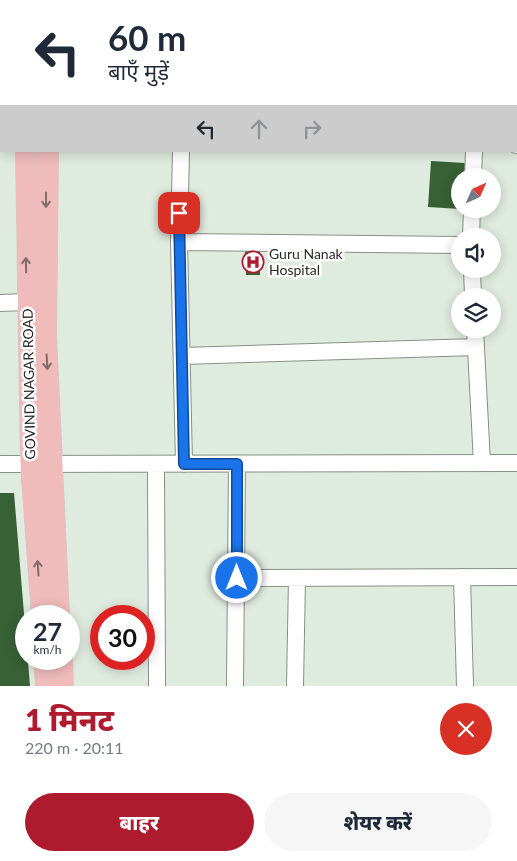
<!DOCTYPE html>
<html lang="hi">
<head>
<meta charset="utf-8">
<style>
  :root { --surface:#fff; --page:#f6f6f7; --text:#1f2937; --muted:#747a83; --accent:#ae1a2e }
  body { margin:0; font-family:Lato,"Noto Sans Devanagari",sans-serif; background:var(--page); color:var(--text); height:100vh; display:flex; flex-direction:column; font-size:19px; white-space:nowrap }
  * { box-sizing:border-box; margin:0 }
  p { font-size:16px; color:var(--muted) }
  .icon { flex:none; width:28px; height:28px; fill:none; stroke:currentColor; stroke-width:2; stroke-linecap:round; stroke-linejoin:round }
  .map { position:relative; height:686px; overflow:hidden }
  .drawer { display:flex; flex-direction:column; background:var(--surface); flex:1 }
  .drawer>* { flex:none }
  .top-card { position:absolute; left:0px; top:0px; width:518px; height:152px; box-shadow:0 2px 12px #0003; background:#fff; color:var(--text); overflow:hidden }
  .needle { width:32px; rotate:45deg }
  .controls { position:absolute; left:451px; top:168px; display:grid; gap:10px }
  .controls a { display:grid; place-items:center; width:50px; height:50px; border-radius:50%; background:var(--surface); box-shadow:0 2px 12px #0003; font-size:25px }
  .speed { position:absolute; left:15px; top:605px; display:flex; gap:10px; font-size:25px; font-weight:700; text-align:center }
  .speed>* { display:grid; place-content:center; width:65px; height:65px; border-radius:50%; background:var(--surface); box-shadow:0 2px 12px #0003; line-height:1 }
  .speed small { font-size:12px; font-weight:400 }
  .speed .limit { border:8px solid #d22; background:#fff; color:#111 }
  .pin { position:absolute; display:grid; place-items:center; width:42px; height:42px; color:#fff; margin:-21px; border-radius:10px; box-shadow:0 2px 8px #0006 }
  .me { position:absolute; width:55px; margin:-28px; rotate:0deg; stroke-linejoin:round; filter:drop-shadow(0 0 4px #0008) }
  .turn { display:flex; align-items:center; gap:18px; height:105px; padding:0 25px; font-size:22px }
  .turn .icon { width:65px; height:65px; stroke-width:2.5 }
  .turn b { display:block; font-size:35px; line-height:42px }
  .lanes { display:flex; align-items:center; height:48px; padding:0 25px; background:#0003; justify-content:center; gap:25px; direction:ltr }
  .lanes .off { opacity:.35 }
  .round { display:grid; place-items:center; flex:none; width:52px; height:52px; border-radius:26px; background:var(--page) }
  .summary { display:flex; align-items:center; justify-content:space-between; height:85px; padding:0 25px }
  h1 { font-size:30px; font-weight:800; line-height:38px; color:var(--accent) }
  .button { display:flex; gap:10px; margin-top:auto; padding:10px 25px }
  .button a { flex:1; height:58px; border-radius:30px; background:var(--accent); color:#fff; font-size:20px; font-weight:800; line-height:58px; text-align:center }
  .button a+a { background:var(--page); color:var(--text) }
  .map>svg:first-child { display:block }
</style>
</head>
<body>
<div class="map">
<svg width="517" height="686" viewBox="0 0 517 686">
  <rect width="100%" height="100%" fill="#e0ebdf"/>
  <!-- building -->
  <path fill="#386136" d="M431,161L465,163L464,176H460V209L428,207Z
    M245,251H260V275H246Z
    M0,493H14L30,686H0Z"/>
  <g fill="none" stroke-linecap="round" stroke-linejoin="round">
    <!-- minor casing -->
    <g stroke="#869085" stroke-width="18">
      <path id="minor" d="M231,0L232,1
        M305,0V1
        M401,0V1
        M509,0V1
        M155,1L156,0
        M0,22H1
        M516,145H517
        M181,151L179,242L184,464
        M473,176L474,151
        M471,236L472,209
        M179,242L460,245
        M472,269L473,296
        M0,303L27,302
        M475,329L482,463
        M182,356L476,347
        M0,464L517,463
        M156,464L157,686
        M462,577L465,686
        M237,578L517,577
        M235,686L237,464
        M295,686L297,578"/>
    </g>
    <!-- major casing -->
    <g stroke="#cbcccb" stroke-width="22">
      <path id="major" d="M38,1V0
        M58,1V0
        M26,151L31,464L42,616
        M48,151L46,335L59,616
        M44,659L46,686
        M62,659L63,686"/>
    </g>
    <!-- minor -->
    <use href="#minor" stroke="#fff" stroke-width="16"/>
    <!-- major -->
    <use href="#major" stroke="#efbbbb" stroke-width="21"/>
  </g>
  <!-- one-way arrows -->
  <defs><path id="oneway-shaft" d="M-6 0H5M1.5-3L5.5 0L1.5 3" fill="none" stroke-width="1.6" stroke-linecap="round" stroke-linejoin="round" transform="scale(1.25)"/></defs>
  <g stroke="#816c6a">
    <use href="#oneway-shaft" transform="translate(46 200) rotate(90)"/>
    <use href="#oneway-shaft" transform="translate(26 265) rotate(-91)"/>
    <use href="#oneway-shaft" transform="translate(47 362) rotate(87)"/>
    <use href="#oneway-shaft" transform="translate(38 568) rotate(-94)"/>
  </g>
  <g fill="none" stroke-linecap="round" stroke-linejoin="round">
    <!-- route casing -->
    <g stroke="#114b97" stroke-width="12">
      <path id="route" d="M179,213L184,464H237V578"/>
    </g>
    <!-- route -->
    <use href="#route" stroke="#1a73e8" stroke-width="9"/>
  </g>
  <!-- icons -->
  <defs>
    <g id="hospital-ring" transform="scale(1.125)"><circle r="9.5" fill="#fff" stroke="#ae1a2e" stroke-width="1.5"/><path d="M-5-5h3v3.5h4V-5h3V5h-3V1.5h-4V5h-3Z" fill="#ae1a2e"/></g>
  </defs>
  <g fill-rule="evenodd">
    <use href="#hospital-ring" x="253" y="262"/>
  </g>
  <g text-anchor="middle" stroke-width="5" stroke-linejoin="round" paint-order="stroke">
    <!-- poi labels -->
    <g font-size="14" fill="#272c27" stroke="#fff" text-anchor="start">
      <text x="269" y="259">Guru Nanak<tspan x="269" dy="16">Hospital</tspan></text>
    </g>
    <!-- street labels -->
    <g font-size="14" fill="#272c27" stroke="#fff">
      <text transform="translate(29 384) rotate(-91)" y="5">GOVIND NAGAR ROAD</text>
    </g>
  </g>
</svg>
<div class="controls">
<a><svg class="needle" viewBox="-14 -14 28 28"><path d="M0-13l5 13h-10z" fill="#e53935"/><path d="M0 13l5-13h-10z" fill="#747a83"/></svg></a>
<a><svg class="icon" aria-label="sound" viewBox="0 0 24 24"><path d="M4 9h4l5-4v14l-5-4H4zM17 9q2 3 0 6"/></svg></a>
<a><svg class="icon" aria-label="layers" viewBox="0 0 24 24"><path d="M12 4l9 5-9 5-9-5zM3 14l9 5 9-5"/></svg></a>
</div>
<div class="speed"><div>27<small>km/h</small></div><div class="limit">30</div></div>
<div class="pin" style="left:179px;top:213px;background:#d93025"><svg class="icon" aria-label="arrive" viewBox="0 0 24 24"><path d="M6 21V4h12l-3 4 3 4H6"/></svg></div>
<svg class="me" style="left:237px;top:578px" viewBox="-20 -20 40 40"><circle r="17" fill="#1a73e8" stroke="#fff" stroke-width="3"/><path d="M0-11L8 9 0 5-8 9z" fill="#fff"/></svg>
<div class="top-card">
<div class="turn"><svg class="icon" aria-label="left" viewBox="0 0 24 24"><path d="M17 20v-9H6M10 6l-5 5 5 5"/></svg><div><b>60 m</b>बाएँ मुड़ें</div></div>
<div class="lanes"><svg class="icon" aria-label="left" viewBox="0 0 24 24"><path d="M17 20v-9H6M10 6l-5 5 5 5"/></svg><svg class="icon off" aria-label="ahead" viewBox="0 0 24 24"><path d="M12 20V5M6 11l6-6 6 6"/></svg><svg class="icon off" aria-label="right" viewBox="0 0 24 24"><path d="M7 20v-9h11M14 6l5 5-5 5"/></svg></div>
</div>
</div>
<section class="drawer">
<div class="summary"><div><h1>1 मिनट</h1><p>220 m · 20:11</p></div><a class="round" style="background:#d93025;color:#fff"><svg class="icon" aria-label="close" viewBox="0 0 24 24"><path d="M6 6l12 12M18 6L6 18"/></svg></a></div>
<div class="button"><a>बाहर</a><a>शेयर करें</a></div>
</section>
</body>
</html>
